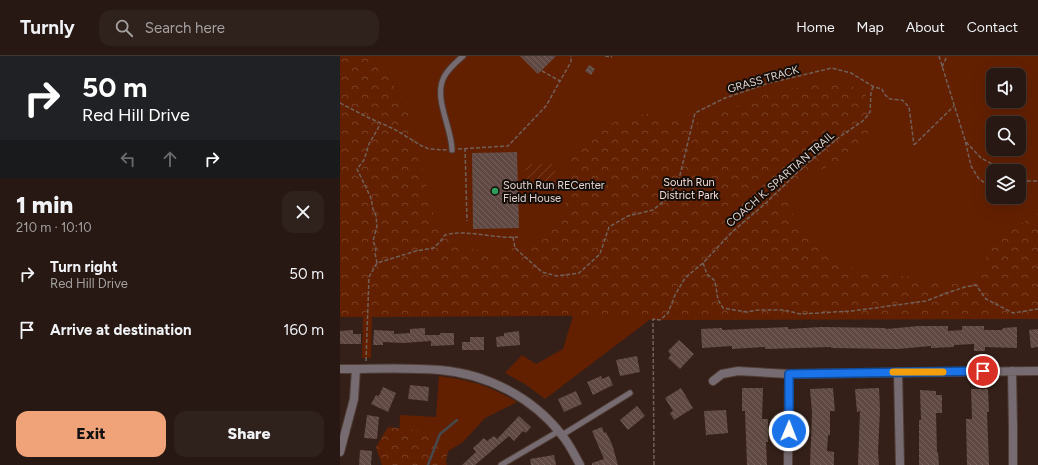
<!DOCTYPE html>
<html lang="en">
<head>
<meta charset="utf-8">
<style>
  :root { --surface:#271813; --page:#2f211c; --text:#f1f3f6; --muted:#a4a0a0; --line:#433733; --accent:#f0a279 }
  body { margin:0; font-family:Figtree,sans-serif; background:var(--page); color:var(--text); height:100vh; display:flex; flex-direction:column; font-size:15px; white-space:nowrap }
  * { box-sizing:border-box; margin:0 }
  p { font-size:13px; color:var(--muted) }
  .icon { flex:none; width:22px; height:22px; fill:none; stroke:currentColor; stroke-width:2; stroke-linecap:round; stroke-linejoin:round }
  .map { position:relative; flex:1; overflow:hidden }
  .sheet { display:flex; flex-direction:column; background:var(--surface); width:340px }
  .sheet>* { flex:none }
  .top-card { background:#202124; color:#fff; overflow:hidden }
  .fabs { position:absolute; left:646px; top:12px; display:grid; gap:8px }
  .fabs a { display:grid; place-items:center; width:40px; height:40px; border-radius:8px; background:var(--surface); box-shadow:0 4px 16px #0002,0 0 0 1px var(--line); font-size:20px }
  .pin { position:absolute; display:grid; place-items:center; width:34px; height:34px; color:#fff; margin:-17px; border:2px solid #fff; border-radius:50%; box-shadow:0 1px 4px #0007 }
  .me { position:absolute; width:44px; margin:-22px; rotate:1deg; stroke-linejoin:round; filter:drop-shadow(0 0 3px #0008) }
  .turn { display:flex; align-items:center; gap:14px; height:84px; padding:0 16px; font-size:18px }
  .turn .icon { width:52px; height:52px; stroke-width:2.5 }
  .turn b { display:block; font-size:28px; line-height:34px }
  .lanes { display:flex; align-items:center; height:38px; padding:0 16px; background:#0003; justify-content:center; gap:20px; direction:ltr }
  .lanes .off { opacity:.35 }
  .round { display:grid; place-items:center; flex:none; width:42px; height:42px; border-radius:12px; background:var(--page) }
  .overview { display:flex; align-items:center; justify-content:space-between; height:68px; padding:0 16px }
  h1 { font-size:24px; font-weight:800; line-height:30px }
  .action { display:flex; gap:8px; margin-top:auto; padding:8px 16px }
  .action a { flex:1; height:46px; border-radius:12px; background:var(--accent); color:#111; font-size:16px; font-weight:800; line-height:46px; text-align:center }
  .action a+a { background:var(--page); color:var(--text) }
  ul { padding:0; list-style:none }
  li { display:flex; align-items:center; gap:12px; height:56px; padding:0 16px }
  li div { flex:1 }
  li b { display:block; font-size:15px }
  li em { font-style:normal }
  header { display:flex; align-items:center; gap:24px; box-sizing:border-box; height:56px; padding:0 20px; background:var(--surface); border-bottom:1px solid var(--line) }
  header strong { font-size:19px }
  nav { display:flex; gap:22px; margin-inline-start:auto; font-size:14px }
  .search { width:280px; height:36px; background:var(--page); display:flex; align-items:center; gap:10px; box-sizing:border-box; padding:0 14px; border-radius:12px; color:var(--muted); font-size:15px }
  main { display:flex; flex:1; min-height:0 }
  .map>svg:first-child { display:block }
</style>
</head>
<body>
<header>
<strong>Turnly</strong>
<div class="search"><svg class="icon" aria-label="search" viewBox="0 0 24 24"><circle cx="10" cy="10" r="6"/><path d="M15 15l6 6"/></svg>Search here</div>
<nav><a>Home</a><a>Map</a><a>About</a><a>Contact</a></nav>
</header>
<main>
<section class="sheet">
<div class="top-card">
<div class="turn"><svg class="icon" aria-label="right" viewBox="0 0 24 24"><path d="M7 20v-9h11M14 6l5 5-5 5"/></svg><div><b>50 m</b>Red Hill Drive</div></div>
<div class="lanes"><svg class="icon off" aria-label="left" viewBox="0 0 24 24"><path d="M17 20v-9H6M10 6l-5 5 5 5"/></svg><svg class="icon off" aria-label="ahead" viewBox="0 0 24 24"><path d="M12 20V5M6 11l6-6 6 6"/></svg><svg class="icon" aria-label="right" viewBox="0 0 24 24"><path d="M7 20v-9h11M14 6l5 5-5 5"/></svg></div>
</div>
<div class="overview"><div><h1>1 min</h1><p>210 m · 10:10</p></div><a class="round"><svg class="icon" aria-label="close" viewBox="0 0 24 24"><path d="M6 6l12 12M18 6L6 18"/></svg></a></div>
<ul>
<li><svg class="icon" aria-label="right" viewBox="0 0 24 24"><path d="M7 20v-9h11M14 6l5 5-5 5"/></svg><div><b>Turn right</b><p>Red Hill Drive</p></div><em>50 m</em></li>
<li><svg class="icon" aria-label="arrive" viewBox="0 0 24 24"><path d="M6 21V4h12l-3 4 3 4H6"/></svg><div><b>Arrive at destination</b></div><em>160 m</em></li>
</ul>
<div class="action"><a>Exit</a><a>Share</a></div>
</section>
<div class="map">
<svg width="698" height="409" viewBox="0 0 698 409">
  <defs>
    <pattern id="forest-crowns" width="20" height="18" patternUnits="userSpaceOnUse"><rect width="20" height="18" fill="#632001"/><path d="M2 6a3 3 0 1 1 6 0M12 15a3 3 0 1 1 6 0" fill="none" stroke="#794025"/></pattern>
    <pattern id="garden-furrows" width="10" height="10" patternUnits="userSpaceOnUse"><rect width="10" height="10" fill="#632001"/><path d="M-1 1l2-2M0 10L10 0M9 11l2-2" fill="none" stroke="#794025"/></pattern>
    <pattern id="building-back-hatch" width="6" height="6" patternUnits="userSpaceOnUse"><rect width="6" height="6" fill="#604942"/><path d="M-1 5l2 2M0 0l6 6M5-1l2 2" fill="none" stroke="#76625c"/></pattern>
  </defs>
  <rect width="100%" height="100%" fill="#342019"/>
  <!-- green -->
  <path fill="#632001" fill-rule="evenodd" d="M0,0H698V263H308V265L205,343L185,328L165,317L182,299L196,308L223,293L233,260L32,261L31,302H22L23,261H0ZM653,19H679V45H653ZM653,67H679V93H653ZM653,115H679V141H653Z
    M99,320C130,324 150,330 177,346L145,362L123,386L104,398L107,409H58L60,359L96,361Z"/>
  <!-- forest -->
  <path fill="url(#forest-crowns)" d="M0,0H32L65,45L94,159L105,179L115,190L138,194L162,195L205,183L227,145L230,100L244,82L284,61L308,58L353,68L434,35L502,25L524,36L535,57L527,80L511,99L447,131L451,156L498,210L615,228L636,219L659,180L698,158V263L313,264L234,259L0,261Z
    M48,371L94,376L109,391L105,409H42L36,391Z"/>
  <!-- garden -->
  <path fill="url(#garden-furrows)" d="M186,108H215V127H186Z"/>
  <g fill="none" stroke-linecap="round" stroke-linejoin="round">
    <!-- stream -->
    <path stroke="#46494c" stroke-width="2.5" d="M88,409L100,378L117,364"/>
  </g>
  <!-- building -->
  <path fill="url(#building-back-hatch)" d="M180,0H216L198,18Z
    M249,9L255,13L251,19L245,15Z
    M177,96L179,172L133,173L132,97Z
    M579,270H608V275L622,274V270H644V274H662L663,272L677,271V292L645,291V295H634V288L614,289V291L591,292V290L558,293L491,292V291L425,293V291L392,293V290L362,292L361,273L382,272V274L448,271V273L481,271L546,272V273Z
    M85,272V279H100V277H114V289L91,290V285L63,287L43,286V289H33L34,274L54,275V278L70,277V273Z
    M698,273V291L691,292L689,274Z
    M13,274V278H21V288H0V275Z
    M179,275L180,289L157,291L156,281L164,280V277Z
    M130,281H144V294H122V286H130Z
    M339,284L354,298L340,313L328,302L331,299L328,295Z
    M297,300L300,316L280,320L276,304Z
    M261,320L262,323L269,320L273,329L253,339L247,326Z
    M70,329L89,331L88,345L68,343Z
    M43,331L56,337L48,356L31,348L36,339L39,340Z
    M341,332L353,352L334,364L330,357L333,355L325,342Z
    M402,332H423L422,363H428V386H426L427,409H407L405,355H402Z
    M493,332L495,355H490V379H488L487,395L494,396V409H470L472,356L470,333Z
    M539,332L540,354L538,396L539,409H518L520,355L517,356L515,333Z
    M631,333H648L649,356H647L649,409H627L626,363H632Z
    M580,334L596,335V339H602V357H596L597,396H598L599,409H579V364H581Z
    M236,335L242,348L224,356L218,343Z
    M297,350L305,360L288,374L280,364Z
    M386,354L388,377L366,379L364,355Z
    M27,359L39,361L37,383L24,382Z
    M179,360L191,371L186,377L183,375L174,385L169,380L135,409H122L136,396L133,392L144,382L147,385L154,380L157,383Z
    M262,371L264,377L266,376L272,388L278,409H252V407L264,403L252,375Z
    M20,394L32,395L31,409H19Z
    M214,399L216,409H191L190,403Z"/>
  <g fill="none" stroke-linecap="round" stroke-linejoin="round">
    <!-- service casing -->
    <g stroke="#503d36" stroke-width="7">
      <path id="service" d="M112,94C112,72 93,42 104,21C108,13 116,6 123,0
        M222,379L290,337
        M161,409L219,375"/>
    </g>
    <!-- minor casing -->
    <g stroke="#503d36" stroke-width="10">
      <path id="minor" d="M0,313C33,313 68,311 100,314C147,318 192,341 221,378C229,387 234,398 240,409
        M672,315L673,372V409
        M558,316L560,409
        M373,325L382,318L398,315L449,318L698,315
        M0,396L14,343L16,313
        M448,409L449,318"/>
    </g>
    <!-- path -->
    <path stroke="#716059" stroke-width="1.5" stroke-dasharray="4 2" stroke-linecap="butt" d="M265,0L272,1
      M599,0L625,84L631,110L639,123L653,132
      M602,11L607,0
      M202,15L220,25L231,6V0
      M0,47L27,61L54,73L82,90L89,93L107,94
      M626,86L641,102L656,110L683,116C687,121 687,124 686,130L679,134
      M574,89L614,50
      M125,92L127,165
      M118,93L168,90L206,50L220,25
      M687,125H698
      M173,181L175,192L202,216L217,220L239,217L260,198L269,171L288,160L313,154L328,142L339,123L355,57L385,42L429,27L492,12L511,17L534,31L542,33L544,38L550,43L562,44L569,51L574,89
      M37,207L35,197L36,192L33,185L37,170L36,160L33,153L31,142L17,113L24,104L29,88L41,67
      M363,207L367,218L375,225L378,244L383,252L406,256L418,254H444L460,258L512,255L586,245L607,237L625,231L636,229L646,243L673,257L698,253
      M26,305L29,221L37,207L76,195L93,192L99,187L105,179C127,173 155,183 178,181
      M314,409L313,263L320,264L328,257L335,239L345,222L363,207L392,176L426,147L465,109L501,80L524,64L530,56L531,36L533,31"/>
    <!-- service -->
    <use href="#service" stroke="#766b70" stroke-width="5"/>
    <!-- minor -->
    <use href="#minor" stroke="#766b70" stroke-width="8"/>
  </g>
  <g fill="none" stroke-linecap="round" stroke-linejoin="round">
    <!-- route casing -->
    <g stroke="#114b97" stroke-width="10">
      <path id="route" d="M449,375V318L643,315"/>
    </g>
    <!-- route -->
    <use href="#route" stroke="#1a73e8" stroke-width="7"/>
    <!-- slow -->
    <path stroke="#f59e0b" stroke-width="7" d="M553,316H603"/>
  </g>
  <!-- markers -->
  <circle fill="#2e9e5b" stroke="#150d09" stroke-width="1.5" cx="155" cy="135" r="4"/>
  <g text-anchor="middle" stroke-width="4" stroke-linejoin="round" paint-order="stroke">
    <!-- street labels -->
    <g font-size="11" fill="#e2d5d0" stroke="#150d09">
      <text transform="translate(423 23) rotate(-16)" y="4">GRASS TRACK</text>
      <text transform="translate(440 123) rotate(-41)" y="4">COACH K. SPARTIAN TRAIL</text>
    </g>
    <!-- park labels -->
    <g font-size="11" fill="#f6ded6" stroke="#150d09">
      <text x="349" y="130">South Run<tspan x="349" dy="13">District Park</tspan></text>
    </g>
    <!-- poi labels -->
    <g font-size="11" fill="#e2d5d0" stroke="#150d09" text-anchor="start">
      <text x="163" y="133">South Run RECenter<tspan x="163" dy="13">Field House</tspan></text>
    </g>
  </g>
</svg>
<div class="fabs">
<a><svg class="icon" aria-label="sound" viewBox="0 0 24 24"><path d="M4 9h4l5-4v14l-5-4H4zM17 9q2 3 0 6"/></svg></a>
<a><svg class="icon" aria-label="search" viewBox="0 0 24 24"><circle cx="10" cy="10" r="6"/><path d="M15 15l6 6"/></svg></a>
<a><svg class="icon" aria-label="layers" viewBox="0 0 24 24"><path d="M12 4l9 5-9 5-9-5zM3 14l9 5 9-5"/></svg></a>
</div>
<div class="pin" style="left:643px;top:315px;background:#d93025"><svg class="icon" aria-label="arrive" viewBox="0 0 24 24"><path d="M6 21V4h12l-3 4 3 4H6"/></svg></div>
<svg class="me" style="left:449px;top:375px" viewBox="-20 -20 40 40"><circle r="17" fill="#1a73e8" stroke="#fff" stroke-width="3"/><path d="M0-11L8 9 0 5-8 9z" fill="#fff"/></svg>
</div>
</main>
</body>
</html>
